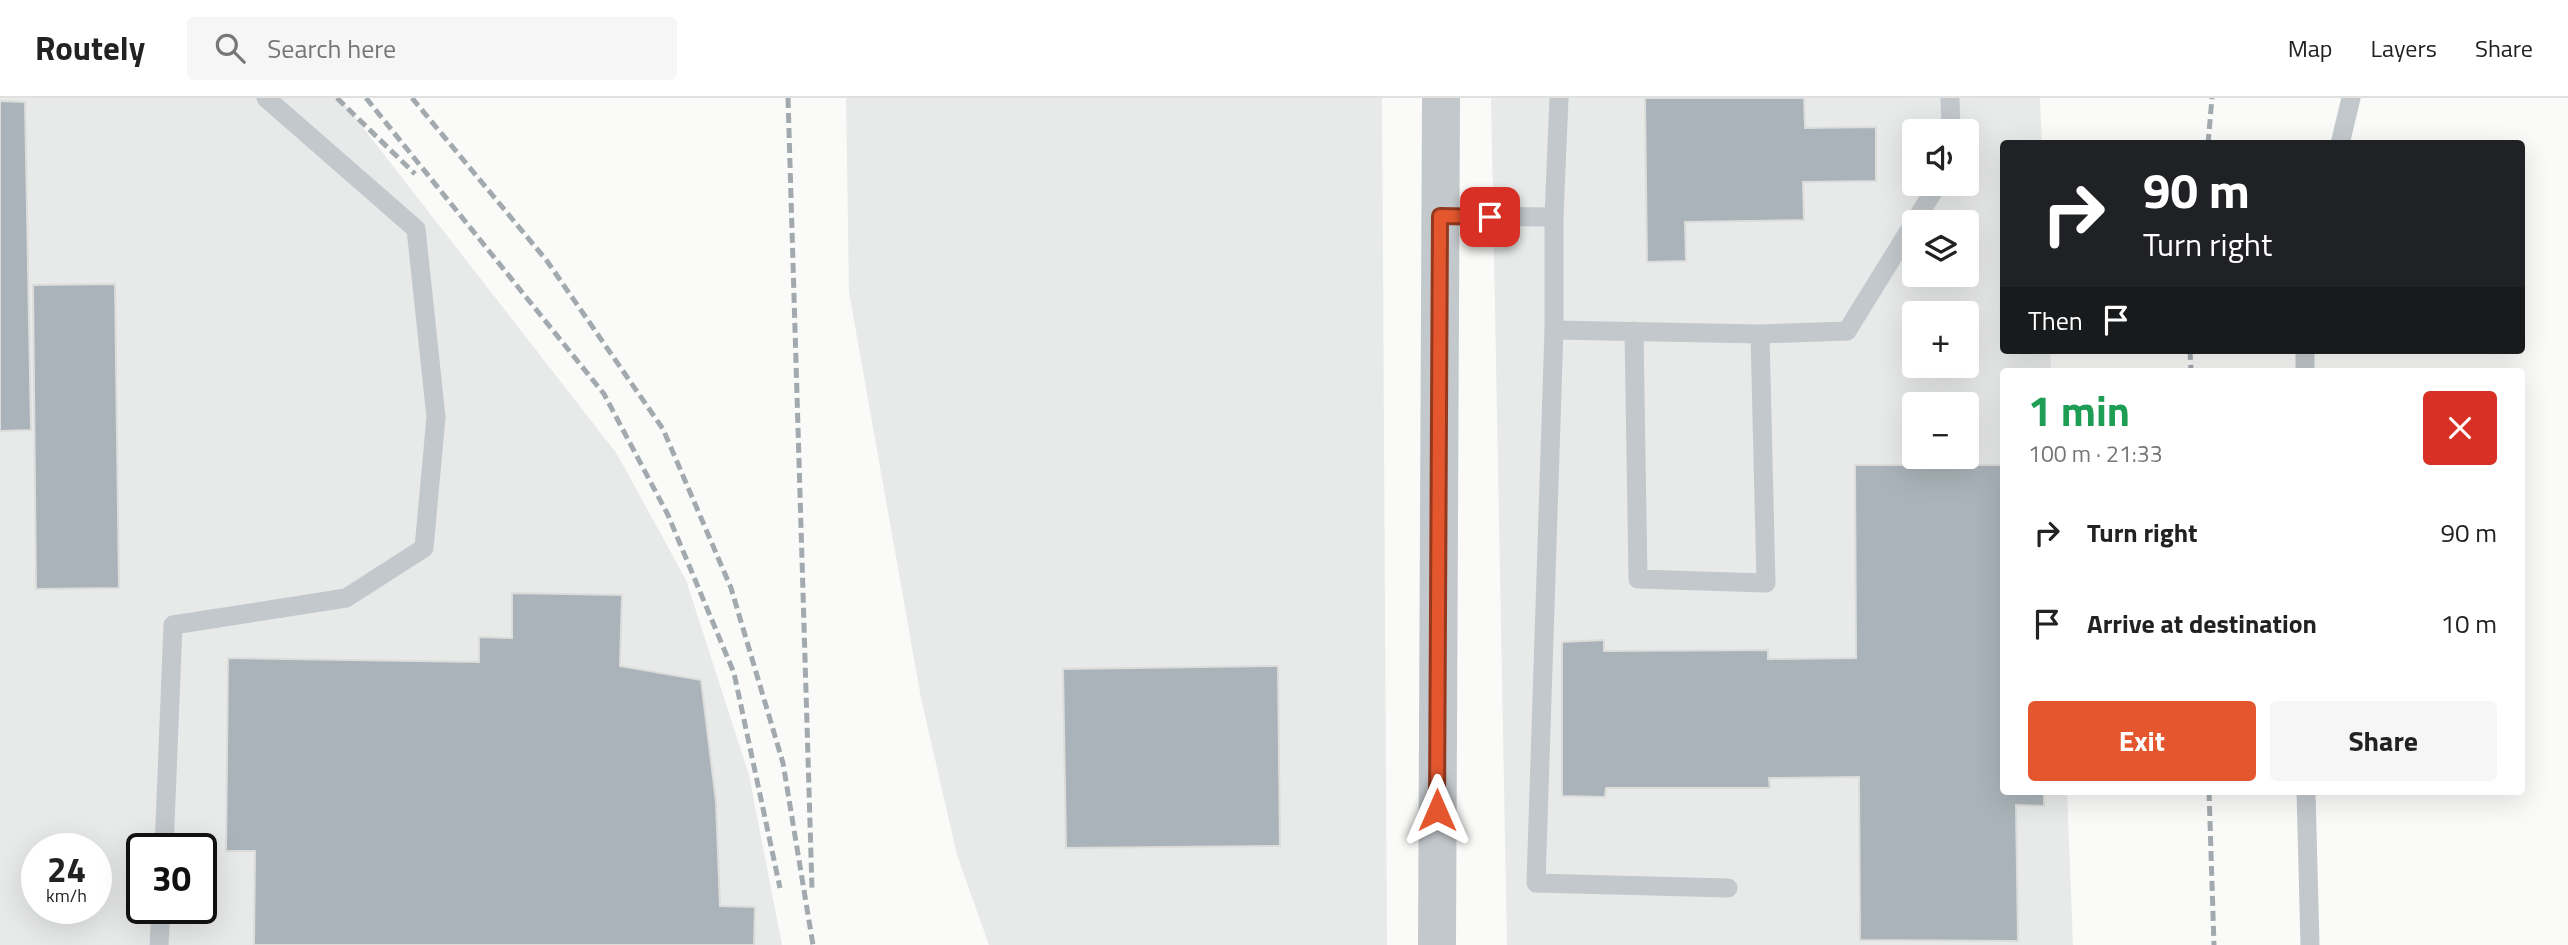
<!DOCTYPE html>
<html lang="en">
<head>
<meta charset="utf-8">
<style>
  :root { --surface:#fff; --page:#f6f6f6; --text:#222; --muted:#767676; --line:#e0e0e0; --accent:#e4572e }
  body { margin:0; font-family:"Titillium Web",sans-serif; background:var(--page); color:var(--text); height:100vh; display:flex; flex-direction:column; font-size:26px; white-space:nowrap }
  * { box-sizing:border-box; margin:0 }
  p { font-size:23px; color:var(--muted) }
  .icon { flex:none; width:38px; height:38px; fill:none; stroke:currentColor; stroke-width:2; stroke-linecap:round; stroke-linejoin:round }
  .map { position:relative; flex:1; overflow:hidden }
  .details { position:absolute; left:2000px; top:270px; width:525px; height:427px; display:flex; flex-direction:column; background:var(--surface); border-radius:7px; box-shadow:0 7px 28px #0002 }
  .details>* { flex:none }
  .guide { position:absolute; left:2000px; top:42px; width:525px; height:214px; border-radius:7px; box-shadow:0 7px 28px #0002; background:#202124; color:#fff; overflow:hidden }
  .controls { position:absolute; left:1902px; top:21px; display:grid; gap:14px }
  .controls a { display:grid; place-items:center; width:77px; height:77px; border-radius:7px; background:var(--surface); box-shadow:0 7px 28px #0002; font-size:35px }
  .speed { position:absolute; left:21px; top:735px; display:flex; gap:14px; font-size:35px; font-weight:700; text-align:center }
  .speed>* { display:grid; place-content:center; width:91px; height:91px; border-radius:50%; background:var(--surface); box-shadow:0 7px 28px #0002; line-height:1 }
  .speed small { font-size:18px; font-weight:400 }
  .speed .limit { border:4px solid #111; border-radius:10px; background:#fff; color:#111 }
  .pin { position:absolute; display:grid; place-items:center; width:60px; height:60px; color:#fff; margin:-30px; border-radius:14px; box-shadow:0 4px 10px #0006 }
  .me { position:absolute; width:77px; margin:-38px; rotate:0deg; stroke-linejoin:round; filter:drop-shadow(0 0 5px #0008) }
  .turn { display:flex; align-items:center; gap:24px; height:147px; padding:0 28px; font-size:32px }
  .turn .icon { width:91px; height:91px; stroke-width:2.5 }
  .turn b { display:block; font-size:49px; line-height:60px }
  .then { display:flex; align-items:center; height:66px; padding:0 28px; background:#0003; gap:14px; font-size:26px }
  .round { display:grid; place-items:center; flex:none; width:74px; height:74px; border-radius:7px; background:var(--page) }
  .overview { display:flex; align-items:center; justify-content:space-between; height:119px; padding:0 28px }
  h1 { font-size:42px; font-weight:700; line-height:52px; color:#1e9e55 }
  .cta { display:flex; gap:14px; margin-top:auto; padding:14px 28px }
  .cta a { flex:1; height:80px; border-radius:7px; background:var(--accent); color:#fff; font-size:28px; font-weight:700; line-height:80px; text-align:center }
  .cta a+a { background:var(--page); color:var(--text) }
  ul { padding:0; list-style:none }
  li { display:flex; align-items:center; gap:21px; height:91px; padding:0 28px }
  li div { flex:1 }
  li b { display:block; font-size:26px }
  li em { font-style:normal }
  header { display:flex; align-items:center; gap:42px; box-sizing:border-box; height:98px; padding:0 35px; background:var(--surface); border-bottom:2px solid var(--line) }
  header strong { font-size:33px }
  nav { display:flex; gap:38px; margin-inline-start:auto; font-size:24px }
  .search { width:490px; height:63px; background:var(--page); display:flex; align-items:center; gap:18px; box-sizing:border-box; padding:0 24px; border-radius:7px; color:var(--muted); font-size:26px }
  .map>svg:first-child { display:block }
</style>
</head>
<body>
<header>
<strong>Routely</strong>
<div class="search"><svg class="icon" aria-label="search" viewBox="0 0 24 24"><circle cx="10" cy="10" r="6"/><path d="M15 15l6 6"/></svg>Search here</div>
<nav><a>Map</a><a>Layers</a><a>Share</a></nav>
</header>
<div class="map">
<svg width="2568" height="847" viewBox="0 0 2568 847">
  <rect width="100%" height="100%" fill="#fafaf8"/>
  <!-- built -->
  <path fill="#e8e9e9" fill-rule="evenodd" d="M0,0H340L617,356L686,482L749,677L782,847H0ZM37,751H96V810H37ZM142,751H201V810H142Z
    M846,0H1382L1387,847H989L957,757L921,600L849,194Z
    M1491,0H2040L2042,45L2004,46V252H2050L2051,273H2004V693H2067L2073,847H1507ZM1914,33H1967V86H1914ZM1914,124H1967V177H1914ZM1914,215H1967V268H1914ZM1914,306H1967V359H1914Z"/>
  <!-- building -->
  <path fill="#aab3b9" stroke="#dcdcda" stroke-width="2" d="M1645,0H1804L1805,30L1876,29V83L1803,84L1804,122L1685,124L1686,163L1647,164Z
    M0,3L25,4L31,332L0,333Z
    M115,186L119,490L36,491L33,187Z
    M1855,367H2004V693H2044V708L2016,707L2018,843L1860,842L1859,679L1769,680L1770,690H1606L1605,699L1562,698V544L1604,542V553L1768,552V561L1856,560Z
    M512,495L622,497L620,568L701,582L716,704L720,808L755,809L754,847H254L255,753H226L228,560L479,564V539L512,540Z
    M1278,568L1280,748L1066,750L1063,571Z"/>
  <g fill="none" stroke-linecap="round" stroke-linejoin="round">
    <!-- service -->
    <path stroke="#c3c8cc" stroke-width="19" d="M1950,0L1951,33
      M2340,46L2351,0
      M1440,118L1554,119V232L1536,785L1728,790
      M1554,119L1559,0
      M1554,232L1760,236L1847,233L1938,86
      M1634,233L1638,481L1766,485L1760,236
      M2305,273V252
      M2306,693L2310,847
      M164,751L173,527L346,500L424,450L436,319L416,131L266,0
      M159,847L161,810"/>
    <!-- minor -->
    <path stroke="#c3c8cc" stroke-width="38" d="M1437,847L1441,0"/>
    <!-- rail -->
    <path stroke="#a2aab0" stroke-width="5" stroke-dasharray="10 5" stroke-linecap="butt" d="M337,0L415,76
      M366,0L604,296L668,417L734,575L780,790
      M412,0L547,163L663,331L731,490L783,665L813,847
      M788,0L812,791
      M2208,46L2212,0
      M2190,252L2191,273
      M2209,693L2214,847"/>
  </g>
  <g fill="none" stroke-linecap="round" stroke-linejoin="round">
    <!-- route casing -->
    <g stroke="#94391e" stroke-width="18">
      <path id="route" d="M1437,712L1440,118L1490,119"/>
    </g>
    <!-- route -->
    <use href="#route" stroke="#e4572e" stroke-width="12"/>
  </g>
</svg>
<div class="controls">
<a><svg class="icon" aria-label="sound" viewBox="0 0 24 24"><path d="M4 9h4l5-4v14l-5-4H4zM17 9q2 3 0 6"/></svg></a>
<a><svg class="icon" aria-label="layers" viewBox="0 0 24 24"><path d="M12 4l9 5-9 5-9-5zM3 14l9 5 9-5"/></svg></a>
<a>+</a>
<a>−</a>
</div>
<div class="speed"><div>24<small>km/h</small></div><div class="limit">30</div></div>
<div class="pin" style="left:1490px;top:119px;background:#d93025"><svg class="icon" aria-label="arrive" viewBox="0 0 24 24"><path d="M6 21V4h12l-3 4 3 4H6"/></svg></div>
<svg class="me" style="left:1437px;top:712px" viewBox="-20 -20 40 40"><path d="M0-17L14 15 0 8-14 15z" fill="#e4572e" stroke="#fff" stroke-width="4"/></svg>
<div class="guide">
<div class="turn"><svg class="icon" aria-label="right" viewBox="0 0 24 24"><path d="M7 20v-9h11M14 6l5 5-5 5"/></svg><div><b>90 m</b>Turn right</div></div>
<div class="then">Then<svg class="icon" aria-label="arrive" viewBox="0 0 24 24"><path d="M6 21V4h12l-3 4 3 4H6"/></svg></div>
</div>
<section class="details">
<div class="overview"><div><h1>1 min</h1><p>100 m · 21:33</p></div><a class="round" style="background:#d93025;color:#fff"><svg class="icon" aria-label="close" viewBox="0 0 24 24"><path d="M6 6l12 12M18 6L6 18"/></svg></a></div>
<ul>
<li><svg class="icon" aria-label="right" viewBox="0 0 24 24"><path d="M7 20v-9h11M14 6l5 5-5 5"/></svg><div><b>Turn right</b></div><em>90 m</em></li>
<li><svg class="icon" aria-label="arrive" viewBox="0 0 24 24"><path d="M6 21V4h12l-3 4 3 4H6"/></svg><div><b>Arrive at destination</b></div><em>10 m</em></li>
</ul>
<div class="cta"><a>Exit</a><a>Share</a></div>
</section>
</div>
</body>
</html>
